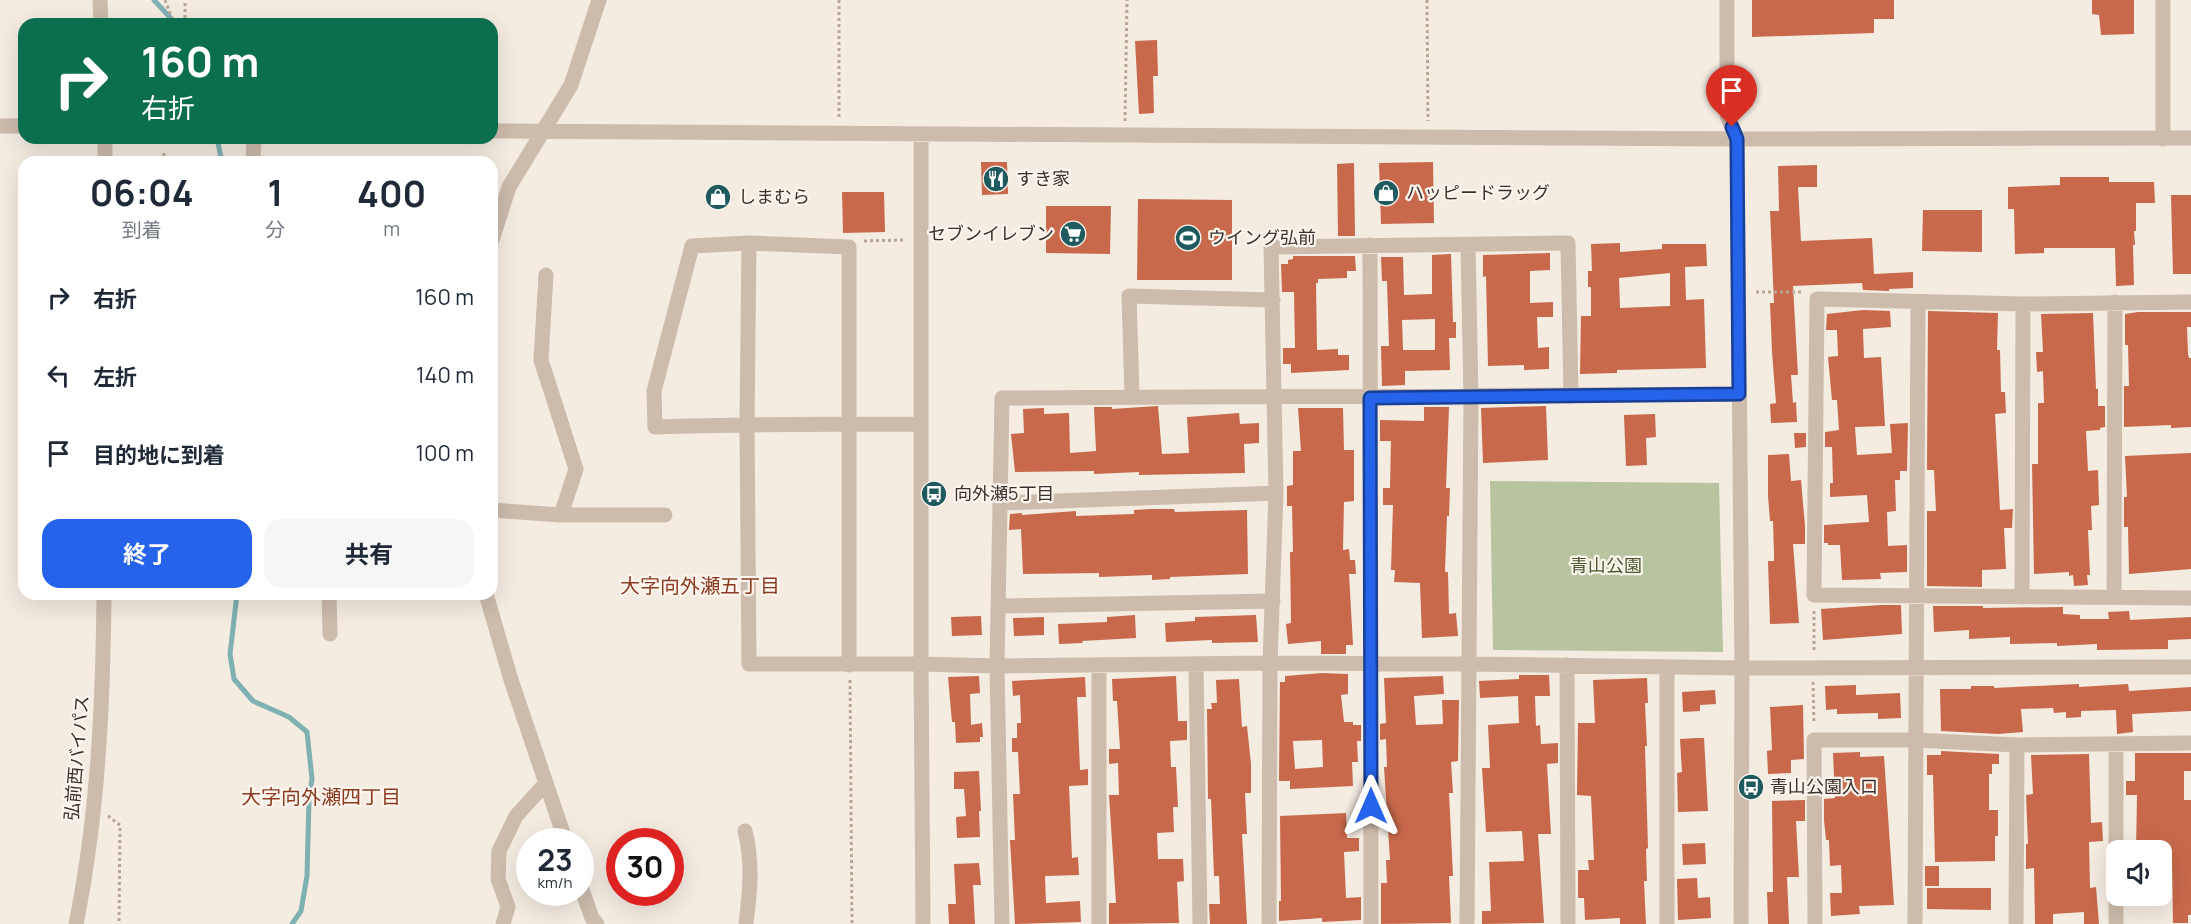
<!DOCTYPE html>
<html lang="ja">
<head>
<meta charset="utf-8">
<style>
  :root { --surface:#fff; --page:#f6f6f7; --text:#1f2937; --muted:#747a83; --accent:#2563eb }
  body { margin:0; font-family:Manrope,"Noto Sans JP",sans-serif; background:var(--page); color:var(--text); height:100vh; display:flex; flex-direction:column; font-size:22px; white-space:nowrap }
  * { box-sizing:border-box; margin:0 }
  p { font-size:20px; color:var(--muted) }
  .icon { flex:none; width:33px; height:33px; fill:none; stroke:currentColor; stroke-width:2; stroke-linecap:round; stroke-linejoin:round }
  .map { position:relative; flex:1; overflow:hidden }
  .side { position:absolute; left:18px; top:156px; width:480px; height:444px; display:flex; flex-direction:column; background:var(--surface); border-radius:18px; box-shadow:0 6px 24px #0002 }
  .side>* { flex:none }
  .top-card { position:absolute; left:18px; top:18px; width:480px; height:126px; border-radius:18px; box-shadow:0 6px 24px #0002; background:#0b6e4f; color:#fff; overflow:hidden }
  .tools { position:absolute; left:2106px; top:840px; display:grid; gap:12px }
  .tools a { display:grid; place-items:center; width:66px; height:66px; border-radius:12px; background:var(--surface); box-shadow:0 6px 24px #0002; font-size:30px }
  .speed { position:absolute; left:516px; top:828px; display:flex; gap:12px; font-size:30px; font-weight:700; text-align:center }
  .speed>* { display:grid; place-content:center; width:78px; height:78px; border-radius:50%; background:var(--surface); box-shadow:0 6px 24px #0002; line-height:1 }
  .speed small { font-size:15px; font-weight:400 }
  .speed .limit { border:9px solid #d22; background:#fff; color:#111 }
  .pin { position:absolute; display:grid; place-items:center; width:51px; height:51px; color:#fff; margin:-62px -26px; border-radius:50% 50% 50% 0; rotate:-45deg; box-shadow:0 0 6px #0007 }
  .pin .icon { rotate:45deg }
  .me { position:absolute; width:66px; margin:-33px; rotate:0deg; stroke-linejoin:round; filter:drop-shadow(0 0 4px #0008) }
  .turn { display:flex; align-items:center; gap:21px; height:126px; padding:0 24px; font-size:27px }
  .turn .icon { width:78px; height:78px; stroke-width:2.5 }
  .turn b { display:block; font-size:42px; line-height:51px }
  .eta { display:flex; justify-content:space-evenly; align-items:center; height:102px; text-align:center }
  .eta b { font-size:36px; font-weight:700; line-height:42px }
  .button { display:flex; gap:12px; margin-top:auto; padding:12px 24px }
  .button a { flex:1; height:69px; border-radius:18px; background:var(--accent); color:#fff; font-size:24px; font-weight:700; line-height:69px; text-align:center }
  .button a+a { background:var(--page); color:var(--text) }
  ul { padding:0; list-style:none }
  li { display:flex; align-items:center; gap:18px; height:78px; padding:0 24px }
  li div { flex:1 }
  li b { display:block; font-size:22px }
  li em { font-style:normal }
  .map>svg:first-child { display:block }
</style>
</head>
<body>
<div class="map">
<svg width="2191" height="924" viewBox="0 0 2191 924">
  <rect width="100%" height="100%" fill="#f4ebe1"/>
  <!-- green -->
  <path fill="#b8c4a0" d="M1490,481L1719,483L1723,652L1493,650Z"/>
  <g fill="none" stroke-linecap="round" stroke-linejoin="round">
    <!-- stream -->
    <path stroke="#7fb0b2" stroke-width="5" d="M154,0L176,24
      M217,138L222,162
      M237,594L230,654L234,679L253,701L289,717L307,732L312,779L309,799L307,876L301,911L292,924"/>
  </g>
  <!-- building -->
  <path fill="#c8694b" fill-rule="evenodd" d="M1752,0H1894V19H1874V33L1752,37Z
    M2092,0H2134V34L2101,35L2099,15L2092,14Z
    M1157,40L1158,76H1153L1154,113L1139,114L1135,41Z
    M981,162H1007L1008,194L982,195Z
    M1433,162L1434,223L1381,224L1379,163Z
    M1354,163L1355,236H1338L1337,164Z
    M1817,165V187H1798L1801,241L1872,238L1874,274L1913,272V288L1889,289V291L1863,290L1862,283L1793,286L1798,375H1791L1793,403L1796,402L1797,422L1771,423L1770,404L1776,403L1772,352L1770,303H1774L1770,211H1779L1778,166Z
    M2060,177H2109V182H2154L2155,203H2136V231H2134L2135,245H2133L2134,285L2116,286L2115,248H2044V253L2015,254L2014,209H2008V187L2060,185Z
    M842,192H884L885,232L843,233Z
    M2171,195H2191V274H2173Z
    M1138,199L1232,200V280H1137Z
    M1046,206H1111L1110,254L1046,253Z
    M1923,210H1982V252L1922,251Z
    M1620,243V252L1662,249V244H1706L1707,266L1685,267L1686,300L1704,299L1706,368L1617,370V373L1580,374L1581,316H1591V287H1588V271H1592L1591,244ZM1670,273V306L1620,308L1619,278Z
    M1550,253V270L1530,271V303L1553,302V317H1537L1538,348L1549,347V369L1524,370V365L1488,366L1486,276L1483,277V255Z
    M1451,254L1453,322H1456V338H1449L1450,370L1405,371V385L1382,386L1381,346H1389L1387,281H1382L1381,257H1403L1404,295L1432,294V255ZM1435,319V350H1403L1402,320Z
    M1293,256H1355L1356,271H1347V278L1318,279V283H1316L1317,350L1338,349V355H1349V370L1291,373V364H1283V348H1295L1294,292H1282L1281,264H1288V260L1293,259Z
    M1863,310L1890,311L1891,327L1863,329L1864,358L1881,357L1885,426L1855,427L1857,455L1892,453L1890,424L1908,423L1907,471H1900V480H1895L1896,511L1887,512L1888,546L1907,545V572L1880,573L1881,579L1842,580L1840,545H1828V543H1824V525L1869,522L1867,495L1830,497V483H1833L1832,447H1825V432L1839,430L1837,400H1832L1828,357L1838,356L1837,330H1826L1827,314Z
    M1928,311L1998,313L1997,350H2000L2001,392H2005L2006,413L1995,414L2000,510L2013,509L2012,528H2004L2006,569L1982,570V587L1927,586V511H1936L1934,470H1927Z
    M2138,312H2191V327H2187L2188,354L2189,358H2191V427L2171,428V425L2124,427V386H2129L2128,345H2125V314Z
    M2093,313L2096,389H2098V406H2105V427L2100,428V430L2086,431L2088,471L2098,470L2099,505L2091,506L2092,530H2088L2090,575H2087L2088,585L2074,586L2073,575L2069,576V572L2034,574L2032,464H2038V403H2044L2043,371L2037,372L2036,352H2043L2041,314Z
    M1158,406L1162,454L1189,453L1187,417L1239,413L1240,424L1259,423V443L1244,444L1245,473L1139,475V472L1094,474V471L1015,472L1011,434L1024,433L1023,409L1044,408V414L1069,413L1070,453L1096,451L1094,407H1112V409Z
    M1546,406L1548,460L1483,463L1481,408Z
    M1424,407H1449L1446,488H1450L1449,516H1447L1445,572H1448L1449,614L1456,613L1458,636L1422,638L1420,583L1394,582L1395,570H1391L1393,505H1383V488H1390L1391,441H1380V420L1424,421Z
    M1298,408H1343L1344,450H1354V501L1344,502L1343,550L1349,549L1350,560H1355L1356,574H1349L1353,645H1346V654H1321V641L1288,644L1286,624L1291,623L1290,552H1293L1292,506H1287V486L1293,485V451H1301Z
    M1655,414L1656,437L1646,438L1647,465L1626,466L1624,415Z
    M1794,433H1806V447L1795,448Z
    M2191,453V569L2129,574L2128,527H2124V497H2127L2125,456Z
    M1789,454L1791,481L1801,480L1805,526V544H1793L1799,623L1770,624L1768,561H1774V553L1773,521H1770L1768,496V455Z
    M1151,509H1174L1175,512L1247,510L1248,574L1170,577V579L1152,580V575L1099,577V573L1023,574L1021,529L1009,530L1010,514L1022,513V515L1076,511V516L1134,514V510Z
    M1881,605H1901L1902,634L1823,640L1821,609Z
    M1933,606H1983V608L2063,607V614L2080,615V619H2109L2108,612L2129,611L2130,620L2191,617V639L2168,640V649L2097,650V644L2057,646V643L2010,644V637L1969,639V630L1934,632Z
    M1135,615L1136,638L1082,641L1083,643L1059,644L1058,624L1107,622V617Z
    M1256,615L1258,642L1212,643V640L1166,642L1165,623L1195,621V617Z
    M981,616L982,635L952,636L951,617Z
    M1044,617V635L1014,636L1013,618Z
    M1322,673L1348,674V694L1341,695L1344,722H1353V725H1361V741H1357L1358,762H1352L1353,786L1290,789V781H1279L1280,682H1285V676ZM1322,740L1323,767L1295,769L1293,741Z
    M1519,675H1549L1550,696H1535L1536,726L1540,725L1541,744L1558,743V763L1547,764L1551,834H1538L1544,923L1482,924V911H1491L1489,862L1524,861L1522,831L1486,832L1482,768H1490L1488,725L1519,723L1518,696L1480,698L1479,681L1519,679Z
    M979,676L980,693L970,694L971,725L982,723L983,737H980V742L956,743L955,722H952L948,677Z
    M1176,676L1178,721H1187V740L1170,741L1171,767H1176L1178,807H1173L1174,832L1157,833L1158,859H1183L1184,881L1177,882L1179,923L1109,924V903H1116L1109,795H1119L1118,763L1109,764V749H1120L1117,701H1113L1112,679Z
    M1443,676L1444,694L1414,696L1416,725L1443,724L1442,700H1459L1458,761L1451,762L1453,793H1449L1453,876H1449L1451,923L1381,924V883H1387L1386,860H1390L1384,767H1387L1386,739L1380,740V724L1386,723L1384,678Z
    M1085,677L1086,697H1077L1080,770L1088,769V785L1069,786L1072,858L1078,857L1079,875L1045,876L1046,903L1080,901L1081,922L1015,924L1010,840H1015L1013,794H1020L1018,752H1012V738H1017V723H1021L1020,695L1013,696L1012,681Z
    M1647,678L1648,703H1645L1647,746H1645L1648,848L1646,849L1647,881H1644L1646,924H1620V918L1585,920L1584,898H1578V870H1589L1588,860H1594L1591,796L1577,795L1578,723H1595L1593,680Z
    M1239,679L1242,727L1247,726L1251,764V793H1245L1247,834H1242L1247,924H1210L1209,904H1220L1219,876H1214L1211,799H1208L1207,709H1212L1211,703H1217L1216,680Z
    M2079,684V687L2128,684L2129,691L2191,687V711L2132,714L2133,732L2117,734L2116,710L2081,711V717L2066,718V712L2054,713L2053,708L2021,709L2023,732L1998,734L1941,731L1940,689H1971V686H1994V688Z
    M1856,685V695L1900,693L1901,718L1878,719V713L1837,714V709L1826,710L1825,686Z
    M1715,690L1716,704L1700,705V711L1683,712L1682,692Z
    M1803,705L1804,759L1791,760V773L1768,774L1767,751L1772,750L1770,707Z
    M1697,738H1704L1708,811L1678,812L1677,773L1682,772L1680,739Z
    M1941,751L1999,754V764H1992V774H1989V810H1998V836H1995V861L1935,862L1933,775H1927V755H1941Z
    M1860,752V757L1884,756L1894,905L1859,906L1860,914L1831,916L1830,893H1842L1841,865L1830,866L1829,840H1826L1824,820V799L1835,798L1833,753Z
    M2135,753H2191V771H2184V800H2191V915H2188V923H2173L2172,862H2162V850H2136L2137,795H2126V781H2135Z
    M2089,754L2091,823L2102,822L2103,841L2089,842L2090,888L2096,887L2099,924H2084V912L2053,914V924H2035L2034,868L2026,869V844H2028L2026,795L2033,794L2031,755Z
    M979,771L981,811H979L980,837L957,838L956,817L966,816L964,789H954V772Z
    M1805,800V821H1796L1799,877H1787L1789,924H1768L1767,892H1773L1772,801Z
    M1346,813L1347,838H1359V851L1344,852L1346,898L1361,897V920L1322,922V918L1279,921V901H1281L1280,816Z
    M1705,843L1706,864L1683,865L1682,844Z
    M979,863L981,885H973L975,924H949L948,904H956L954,864Z
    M1925,866H1939V886H1925Z
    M1697,878L1698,898L1710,897L1711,918L1678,920L1677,879Z
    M1927,888H1991V910L1927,909Z"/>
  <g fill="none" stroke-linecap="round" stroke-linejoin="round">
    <!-- path -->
    <path stroke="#b9a596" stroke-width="3" stroke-dasharray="3 3" stroke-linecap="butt" d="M165,0L174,24
      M839,0V118
      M1427,0L1428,121
      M185,24V0
      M1125,121L1127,0
      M163,162L164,153
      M864,241L903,240
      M1756,292H1802
      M1814,611V653
      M850,680L852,924
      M1813,682L1814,724
      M108,816L120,825L119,924"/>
    <!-- minor -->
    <path stroke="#cdbbac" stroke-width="15" d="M100,0L101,24
      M1727,0V115L1737,139L1742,668L1741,924
      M2163,0V139
      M0,126H24
      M492,131L1737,139L2191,138
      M921,135V664L923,924
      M105,138V162
      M253,162L254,138
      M492,240L509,187L571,85L599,0
      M749,243L747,424L749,664H921L997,666L1270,663L1470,664L1742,668L2191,667
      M1370,245L1371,924
      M546,275L541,360L576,469L561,515
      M2191,302L2023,304L1817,299L1814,595L2191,598
      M1132,396L1129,296L1273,300
      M1001,503L1276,493
      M492,510L561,515H665
      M329,594L330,634
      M486,594L511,680L566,842
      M2022,597L2023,304
      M2114,597L2115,302
      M998,606L1273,601
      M1196,664L1200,924
      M849,665V247L749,243L692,246L654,391L655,427C743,424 832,424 921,424
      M1099,665V924
      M1567,665L1568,924
      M745,831C753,863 750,892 746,924
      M580,884L592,918L597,924
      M76,924C98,815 103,705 104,594
      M503,924L508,907L498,879L499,851L516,816L546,783
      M1002,924L997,666L1002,398C1248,395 1494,397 1739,394
      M1269,924L1270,663L1276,493L1271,247L1568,243L1571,396
      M1467,924L1471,396L1468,245
      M1667,924V667
      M1815,924L1814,740H1915L2017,745L2191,743
      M1915,924L1918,303
      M2016,924L2017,745
      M2116,924V744"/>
  </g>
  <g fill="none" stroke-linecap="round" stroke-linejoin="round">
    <!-- route casing -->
    <g stroke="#184099" stroke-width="15">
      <path id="route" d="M1371,806L1370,398L1739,394L1737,139L1732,127"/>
    </g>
    <!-- route -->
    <use href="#route" stroke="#2563eb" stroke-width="10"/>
  </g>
  <!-- icons -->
  <defs>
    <g id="restaurant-disc" transform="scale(1.35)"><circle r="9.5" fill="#1f5a5e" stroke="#fbf5ee"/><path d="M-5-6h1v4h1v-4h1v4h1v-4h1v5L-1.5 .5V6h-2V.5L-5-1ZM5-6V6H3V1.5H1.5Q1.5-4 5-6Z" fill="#fff"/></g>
    <g id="shop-disc" transform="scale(1.35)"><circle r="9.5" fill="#1f5a5e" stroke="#fbf5ee"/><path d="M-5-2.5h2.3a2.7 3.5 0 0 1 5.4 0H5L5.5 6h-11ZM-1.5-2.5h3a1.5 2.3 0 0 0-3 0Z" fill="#fff"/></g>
    <g id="supermarket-disc" transform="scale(1.35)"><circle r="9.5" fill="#1f5a5e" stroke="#fbf5ee"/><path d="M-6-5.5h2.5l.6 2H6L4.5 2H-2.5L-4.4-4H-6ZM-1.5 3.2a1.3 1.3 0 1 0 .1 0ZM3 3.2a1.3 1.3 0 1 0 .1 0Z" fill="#fff"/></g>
    <g id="stadium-disc" transform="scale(1.35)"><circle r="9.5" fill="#1f5a5e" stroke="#fbf5ee"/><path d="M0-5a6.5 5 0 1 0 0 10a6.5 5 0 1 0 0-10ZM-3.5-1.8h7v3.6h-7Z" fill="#fff"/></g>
    <g id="bus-disc" transform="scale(1.35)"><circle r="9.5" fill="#1f5a5e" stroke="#fbf5ee"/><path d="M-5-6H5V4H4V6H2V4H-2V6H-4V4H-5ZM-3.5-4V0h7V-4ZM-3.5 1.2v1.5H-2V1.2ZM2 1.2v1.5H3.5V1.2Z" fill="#fff"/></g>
  </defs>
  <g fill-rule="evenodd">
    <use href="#restaurant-disc" x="996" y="179"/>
    <use href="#shop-disc" x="1386" y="193"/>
    <use href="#shop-disc" x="718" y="197"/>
    <use href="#supermarket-disc" x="1073" y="234"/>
    <use href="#stadium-disc" x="1188" y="238"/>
    <use href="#bus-disc" x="934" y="494"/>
    <use href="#bus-disc" x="1751" y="787"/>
  </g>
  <g text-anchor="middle" stroke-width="4.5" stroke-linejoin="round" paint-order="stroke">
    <!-- poi labels -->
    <g font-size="18" fill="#3b302b" stroke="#fbf5ee" text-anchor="start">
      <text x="1016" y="185">すき家</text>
      <text x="1406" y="199">ハッピードラッグ</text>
      <text x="738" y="203">しまむら</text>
      <text x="1054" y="240" text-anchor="end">セブンイレブン</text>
      <text x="1208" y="244">ウイング弘前</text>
      <text x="954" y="500">向外瀬5丁目</text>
      <text x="1770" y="793">青山公園入口</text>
    </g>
    <!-- park labels -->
    <g font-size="18" fill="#4a5a2e" stroke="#fbf5ee">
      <text x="1606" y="572">青山公園</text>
    </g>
    <!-- street labels -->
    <g font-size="18" fill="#3b302b" stroke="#fbf5ee">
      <text transform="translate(77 758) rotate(-85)" y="6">弘前西バイパス</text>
    </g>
    <!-- neighbourhood labels -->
    <g font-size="20" fill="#8c3b22" stroke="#fbf5ee">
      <text x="700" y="593">大字向外瀬五丁目</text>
      <text x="321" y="804">大字向外瀬四丁目</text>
    </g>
  </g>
</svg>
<div class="tools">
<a><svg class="icon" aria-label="sound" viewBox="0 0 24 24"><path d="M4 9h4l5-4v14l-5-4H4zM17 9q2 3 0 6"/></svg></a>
</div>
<div class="speed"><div>23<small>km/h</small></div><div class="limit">30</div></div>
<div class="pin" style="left:1732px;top:127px;background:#d93025"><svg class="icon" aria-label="arrive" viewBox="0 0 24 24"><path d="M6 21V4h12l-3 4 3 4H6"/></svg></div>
<svg class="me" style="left:1371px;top:806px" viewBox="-20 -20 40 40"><path d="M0-17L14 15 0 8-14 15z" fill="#2563eb" stroke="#fff" stroke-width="4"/></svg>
<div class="top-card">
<div class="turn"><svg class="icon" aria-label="right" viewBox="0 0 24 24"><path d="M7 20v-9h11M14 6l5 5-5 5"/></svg><div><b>160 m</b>右折</div></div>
</div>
<section class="side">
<div class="eta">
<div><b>06:04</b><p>到着</p></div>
<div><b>1</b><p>分</p></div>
<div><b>400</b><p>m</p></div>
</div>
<ul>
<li><svg class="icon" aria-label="right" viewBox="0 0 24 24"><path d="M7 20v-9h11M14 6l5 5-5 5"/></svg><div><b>右折</b></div><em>160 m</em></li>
<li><svg class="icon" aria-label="left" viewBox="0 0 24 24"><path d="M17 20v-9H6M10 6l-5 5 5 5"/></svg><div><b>左折</b></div><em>140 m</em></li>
<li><svg class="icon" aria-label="arrive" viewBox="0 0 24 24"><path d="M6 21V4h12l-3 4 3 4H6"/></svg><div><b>目的地に到着</b></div><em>100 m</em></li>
</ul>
<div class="button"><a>終了</a><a>共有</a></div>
</section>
</div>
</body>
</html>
